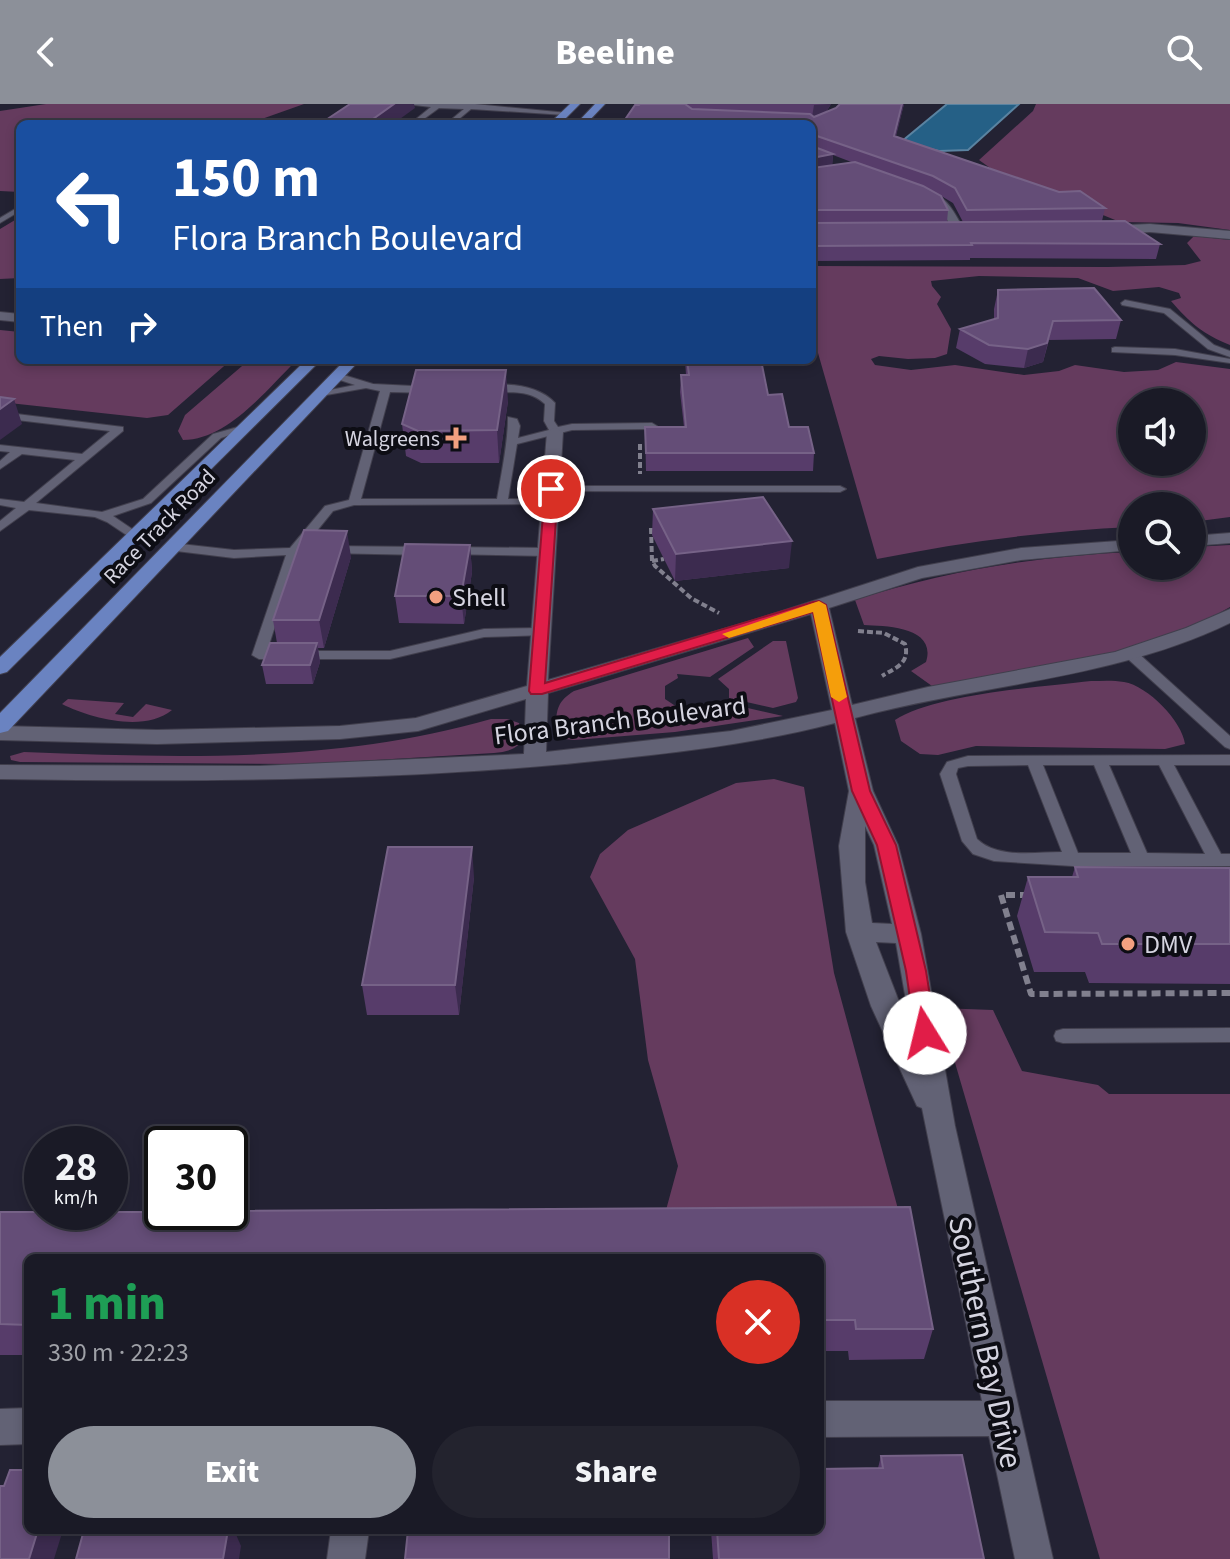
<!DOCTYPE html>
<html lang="en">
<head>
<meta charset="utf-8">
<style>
  :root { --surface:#1a1a26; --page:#23232e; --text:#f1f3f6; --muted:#9fa1a7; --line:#383843; --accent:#8c9099 }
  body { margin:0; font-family:"Source Sans 3",sans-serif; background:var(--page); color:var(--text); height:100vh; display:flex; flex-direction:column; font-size:30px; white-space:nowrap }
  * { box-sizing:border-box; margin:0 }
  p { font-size:26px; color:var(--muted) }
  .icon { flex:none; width:44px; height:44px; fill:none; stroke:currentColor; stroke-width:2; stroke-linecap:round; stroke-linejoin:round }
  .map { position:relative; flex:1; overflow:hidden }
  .drawer { position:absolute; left:24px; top:1150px; width:800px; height:280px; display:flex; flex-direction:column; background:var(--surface); border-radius:12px; box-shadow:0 4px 12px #0003,0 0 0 2px var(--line) }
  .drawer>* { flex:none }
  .guide { position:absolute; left:16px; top:16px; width:800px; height:244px; border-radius:12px; box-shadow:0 4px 12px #0003,0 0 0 2px var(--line); background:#1a4fa0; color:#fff; overflow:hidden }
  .tools { position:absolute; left:1118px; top:284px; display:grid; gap:16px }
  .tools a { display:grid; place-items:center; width:88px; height:88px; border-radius:50%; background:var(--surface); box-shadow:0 4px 12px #0003,0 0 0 2px var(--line); font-size:40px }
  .speed { position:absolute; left:24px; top:1022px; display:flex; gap:16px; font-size:40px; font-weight:700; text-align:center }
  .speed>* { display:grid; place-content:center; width:104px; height:104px; border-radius:50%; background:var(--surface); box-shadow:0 4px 12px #0003,0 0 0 2px var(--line); line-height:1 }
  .speed small { font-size:20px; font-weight:400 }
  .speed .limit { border:4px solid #111; border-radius:12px; background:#fff; color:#111 }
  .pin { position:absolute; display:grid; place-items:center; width:68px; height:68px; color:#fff; margin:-34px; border:4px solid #fff; border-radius:50%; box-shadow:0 2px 8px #0007 }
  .me { position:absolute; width:88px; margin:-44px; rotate:351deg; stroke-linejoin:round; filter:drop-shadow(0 0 6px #0008) }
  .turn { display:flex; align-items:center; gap:28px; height:168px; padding:0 24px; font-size:36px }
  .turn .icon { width:104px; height:104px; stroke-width:2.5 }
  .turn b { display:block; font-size:56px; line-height:68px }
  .then { display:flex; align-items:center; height:76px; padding:0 24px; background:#0003; gap:16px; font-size:30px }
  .round { display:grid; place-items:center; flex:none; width:84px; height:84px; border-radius:42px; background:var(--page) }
  .head { display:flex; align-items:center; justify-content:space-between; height:136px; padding:0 24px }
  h1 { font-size:48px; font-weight:800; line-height:60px; color:#1e9e55 }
  .action { display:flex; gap:16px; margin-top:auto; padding:16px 24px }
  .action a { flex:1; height:92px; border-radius:48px; background:var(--accent); color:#fff; font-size:32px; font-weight:800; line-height:92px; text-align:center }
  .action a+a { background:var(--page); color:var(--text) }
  header { display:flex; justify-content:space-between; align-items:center; height:104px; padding:0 24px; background:var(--accent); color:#fff; font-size:36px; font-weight:800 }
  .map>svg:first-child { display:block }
</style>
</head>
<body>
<header><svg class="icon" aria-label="back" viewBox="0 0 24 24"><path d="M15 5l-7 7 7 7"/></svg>Beeline<svg class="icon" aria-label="search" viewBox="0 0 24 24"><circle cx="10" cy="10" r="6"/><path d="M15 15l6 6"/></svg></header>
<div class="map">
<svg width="1230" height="1455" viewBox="0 0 1230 1455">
  <rect width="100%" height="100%" fill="#232233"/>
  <!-- green -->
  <path fill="#653b5e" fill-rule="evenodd" d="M46,0H304L248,20H20V88L0,87V7Z
    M1036,0H1230V126L1178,119L1120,118L993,66L979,56L1033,7Z
    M20,113V174L0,175V125Z
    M1194,132L1230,136V241C1204,231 1189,218 1171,197L1181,194L1179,189L1159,183L1113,187L1078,174L979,172L931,177L932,182L941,193L937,200L951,225L947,250L935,254L908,255L879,252L871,255L875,261L911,266L955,261L1024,271L1059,267L1075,261L1124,268L1158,266L1176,258L1230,265V413L1192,418V402H1132V423C1046,427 961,438 877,455L812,228V162L1108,163L1185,161L1201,157L1187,139ZM1132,298H1192V358H1132Z
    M0,226L20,228V256H231L168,311L147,314L0,298Z
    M249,256H297C267,285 228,336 183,336L178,327L185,311Z
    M1230,441V503L1205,517L1124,549L932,582L911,567L926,558C937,523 887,522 864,521L855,496C945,467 1038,452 1132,448V462H1192V443Z
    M748,534L754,543L710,573L677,570L678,574L665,582V595L686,609H706L709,613L718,612L715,606L726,599L783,612L675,628L574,636L565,635L556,624C556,605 558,597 574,587Z
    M773,537H786L798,594L796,598L773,604L729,594V585L718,575Z
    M1091,577C1101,577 1113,576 1124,578C1148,582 1182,617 1185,640L1165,645L976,642L938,651L920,650L901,637L895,616C935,590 1041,583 1091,577Z
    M68,595L124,599L115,610L133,613L146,600L172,606C144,629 90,614 62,600Z
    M491,615H507L519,619C528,642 514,647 494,649L308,660L20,658L11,656L10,652L24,648C181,654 338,659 491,615Z
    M774,675L804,683L834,869L898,1105L666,1106L678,1062L648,956L635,855L590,773L600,750L628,726L736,679Z
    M939,904L993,906L1022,967L1098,981L1109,990H1230V1455H1100Z"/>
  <!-- water -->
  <path fill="#256086" stroke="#5a83a1" stroke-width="2" d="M947,0H1019L968,46L939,47L901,38Z"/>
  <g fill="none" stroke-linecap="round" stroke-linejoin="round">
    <!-- lane casing -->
    <g stroke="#413f4d" stroke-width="2">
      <path id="lane" d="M406,0H475L568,9L565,11L471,5L453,20H446L464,5L439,4L417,20H410L431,3Z
        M20,102V107L0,119V114Z
        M1125,196L1170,205L1214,241L1230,247V253L1208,245L1164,209L1122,201L1121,199Z
        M1115,243L1175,245L1230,255V259L1175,251L1112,248V244Z
        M337,269L373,280L433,283L438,286L433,289L390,288L361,395H497C502,366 508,338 508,313L517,315L520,322L518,334L549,326L544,317L545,300C527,283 506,290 484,288L483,286C503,275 540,282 555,299L554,317L558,323L572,320L652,319L657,322L652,325L572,326L517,340L508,395H551L557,398L555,400L354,401L333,407L303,444L307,447L305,450L298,451L267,547H390L484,525L541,524L546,525V531L484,533L390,555H259L252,551L286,451L234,454L168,446L166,443L172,439L234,446L290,444L325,402L349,396L380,287L366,284L315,293V289L355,281L334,274V270Z
        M0,308L123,323V327L36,399L102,408L143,395L213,330L245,321L250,324L221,334L151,399L113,412L138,429V435L134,436L107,418L95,413L29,406L0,427V417L16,404L0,401V395L24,398L75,356L22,350L0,365V357L10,348L0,347V341L82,350L110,327L0,314Z
        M551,382H840L846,385L840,388L547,387V383Z
        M328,442L425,443L431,447L425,451L324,449L322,446Z
        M448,443L547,444L553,448L547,452L444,450L442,447Z
        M1133,548L1138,549L1230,632V645L1225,643L1128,555V549Z
        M1230,651V661H1174L1221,750H1230V762H1073L994,757L973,750L962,737L940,670L947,658L968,652ZM1028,661L1062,748C1035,748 998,755 977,735L956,670L958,664L968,662ZM1043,661H1094L1131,749H1078ZM1109,661H1159L1205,750L1147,749Z
        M1230,924V938L1063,939L1056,937L1054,932L1056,927L1063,925Z"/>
    </g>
    <!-- street casing -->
    <g stroke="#413f4d" stroke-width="2">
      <path id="street" d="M919,87C944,85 955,109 965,128L963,131H955L941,104L919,91Z
        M1150,120L1230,127V135L1150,128L1105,130L1099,126L1105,122Z
        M0,208L20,210V218L0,216Z
        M555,323L563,328L548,576L751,517L918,463L1021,444L1132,436V446L1021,456L922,474L829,504L852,601L928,583L1115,548L1186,524L1230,505V519C1112,576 980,580 855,614L873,687L898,741L921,830L955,1022L1053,1455H1015L989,1332L820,1333V1297H982L922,1004L917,1002L871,902L846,828L839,742L849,687L835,619C747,642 655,651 565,660C377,677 188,678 0,675V661L259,662L524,650L526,595L418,627L340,635L157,640L0,636V622L157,626L340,622L416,614L527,582L547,328ZM811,510L832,606L731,627L546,648L548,589ZM865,722L874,741L892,820L872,819L865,778ZM876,838L896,839L912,931Z
        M1230,429V439L1192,442V432Z
        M28,1304V1340L0,1341V1305Z
        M331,1426H369L365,1455H327Z"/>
    </g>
    <!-- primary casing -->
    <g stroke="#413f4d" stroke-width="2">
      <path id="primary" d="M570,0H580L560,20H549Z
        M595,0H605L586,20H576Z
        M306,256H321L7,568L0,570V553Z
        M345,256H360L8,627L0,629V609Z"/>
    </g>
    <!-- path-far1 -->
    <path stroke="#81808e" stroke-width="4" stroke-dasharray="6 3" stroke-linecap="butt" d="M640,340V370
      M651,424L652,457L655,462L691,494L719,509
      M652,457L664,455
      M858,527L884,529L905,540C910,559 897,563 882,572"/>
    <!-- path -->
    <path stroke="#81808e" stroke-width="6" stroke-dasharray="9 5" stroke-linecap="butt" d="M1029,791H1001L1031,890L1230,889"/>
    <!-- lane -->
    <use href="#lane" fill="#626275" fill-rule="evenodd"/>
    <!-- street -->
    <use href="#street" fill="#626275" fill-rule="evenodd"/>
    <!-- primary -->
    <use href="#primary" fill="#6a83c1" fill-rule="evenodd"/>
  </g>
  <!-- wall -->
  <path fill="#573c6a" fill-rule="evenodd" d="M640,0H831L826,8L813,13L904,0L896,32L1105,104L1102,117L1160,140L1156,155L970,154V156L812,157V20L639,1ZM833,51L854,59L832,62ZM931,86L953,99L963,118H947L948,106Z
    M998,186L1121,216L1116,235L1049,236L1043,258L1024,264L985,260L956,244L960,225L994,215V205Z
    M685,256H761L768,291L789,323L814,349L813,367H646L645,323H684L680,288L681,271H686Z
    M508,297L499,359H421L406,352L402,320Z
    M653,405L789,464L675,477L652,431Z
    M470,441L472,468L464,520L399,519L395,492Z
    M351,453L324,544H318L320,558L313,580H266L262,561L277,539L273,516Z
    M1075,763L1230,764V880L1089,879L1085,868H1034L1017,812L1028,773H1072Z
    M474,773L459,911H367L362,881Z
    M910,1103L933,1225L924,1255L849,1256L848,1247H820V1154H28V1251H0V1108H230V1107Z
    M881,1352L984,1455H713L711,1426H820L878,1364Z"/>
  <!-- shaded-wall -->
  <path fill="#3c2b4f" d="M394,0H414L415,4L393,20H366Z
    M831,0L826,8L812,13L814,1Z
    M902,0H904L892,45L894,32Z
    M833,50L832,64L812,68V54Z
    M1053,217L1043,258L1024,264L1028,245Z
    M506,266L508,297L499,359L497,326Z
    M14,295L22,320L0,336V305Z
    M347,427L351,453L324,544L319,516Z
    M792,437L789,464L675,477L676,450Z
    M470,441L472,468L464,520L461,492Z
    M317,539L320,558L313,580L310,561Z
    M472,743L474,773L459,911L455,881Z
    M38,1426H63L54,1455H29Z
    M222,1426H234L241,1442L239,1455H223Z"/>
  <!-- building -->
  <path fill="#644d77" stroke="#766287" stroke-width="2" d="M350,0H394L366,20H320Z
    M640,0H685L692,5L810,10L814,13L836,4L840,0H902L894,32L1059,88L1080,87L1105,104L967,106L955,84L933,72L814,31L812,33V20H622L635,1H639Z
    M812,42L833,50L812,54Z
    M855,58L923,82L941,92L948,106H813L812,108V64Z
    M1125,117L1160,140L971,139L972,141L812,142V119Z
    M1094,184L1121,216L1053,217L1047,239L1028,245L989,241L960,225L998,214V186Z
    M687,256H761L768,291L782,290L789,323H808L814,349H646L645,323H686L681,271H689Z
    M416,266H506L497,326L418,327L402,320Z
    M0,293L14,295L0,305Z
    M763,393L792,437L676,450L653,405Z
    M304,426L347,427L319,516H273Z
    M405,440L470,441L461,492H395Z
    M270,539H317L310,561H262Z
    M388,743H472L455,881H362Z
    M1075,763L1230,764V840H1102L1098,829L1045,828L1028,773H1078Z
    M910,1103L933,1225H856L855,1216H820V1154H28V1221L0,1220V1108H230V1107Z
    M962,1351L984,1455H719L717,1426H820V1365L883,1364L881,1352Z
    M10,1366H28V1426H38L29,1455H0V1382H4Z
    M84,1426H228L223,1455H76Z
    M408,1426H669V1455H405Z"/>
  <!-- route -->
  <path fill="#e11d48" stroke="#92132f" stroke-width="2" d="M551,381L558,385L545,579L813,498L819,497L826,501L870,687L896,741L926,867L936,929L933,934H918L915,929L906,867L877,741L852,687L813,508L542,590H531L529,587L545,385Z"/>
  <!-- slow -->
  <path fill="#f59e0b" d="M819,497L826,501L847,593L839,598L831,593L813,508L729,534L722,530Z"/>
  <!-- markers -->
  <g fill="#f2a080" stroke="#0d0d14" stroke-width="3">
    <path d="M452 322h8v8h8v8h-8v8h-8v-8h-8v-8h8z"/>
    <circle cx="436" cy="493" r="8"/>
    <circle cx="1128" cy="840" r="8"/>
  </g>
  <g text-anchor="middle" stroke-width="8" stroke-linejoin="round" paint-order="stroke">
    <!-- far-poi labels -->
    <g font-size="22" fill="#d5d4e0" stroke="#0d0d14" text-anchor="end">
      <text x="440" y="342">Walgreens</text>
    </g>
    <!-- far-street labels -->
    <g font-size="22" fill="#d5d4e0" stroke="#0d0d14">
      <text transform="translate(159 422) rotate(-46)" y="8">Race Track Road</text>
    </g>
    <!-- poi labels -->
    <g font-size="26" fill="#d5d4e0" stroke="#0d0d14" text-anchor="start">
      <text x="452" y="502">Shell</text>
      <text x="1144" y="849">DMV</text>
    </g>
    <!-- street labels -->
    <g font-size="26" fill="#d5d4e0" stroke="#0d0d14">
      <text transform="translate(620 616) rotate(-7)" y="9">Flora Branch Boulevard</text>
    </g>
    <!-- near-street labels -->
    <g font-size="32" fill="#d5d4e0" stroke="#0d0d14">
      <text transform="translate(986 1238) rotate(78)" y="11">Southern Bay Drive</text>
    </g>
  </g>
</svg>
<div class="tools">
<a><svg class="icon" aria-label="sound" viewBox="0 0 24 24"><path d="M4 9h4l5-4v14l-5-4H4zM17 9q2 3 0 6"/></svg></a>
<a><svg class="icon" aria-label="search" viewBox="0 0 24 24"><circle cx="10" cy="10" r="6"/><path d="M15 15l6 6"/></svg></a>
</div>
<div class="speed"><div>28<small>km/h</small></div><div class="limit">30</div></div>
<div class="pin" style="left:551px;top:385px;background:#d93025"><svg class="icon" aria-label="arrive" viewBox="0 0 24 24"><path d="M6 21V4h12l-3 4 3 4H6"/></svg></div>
<svg class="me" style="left:925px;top:929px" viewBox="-20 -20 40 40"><circle r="19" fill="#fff"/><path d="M0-13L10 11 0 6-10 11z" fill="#e11d48"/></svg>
<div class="guide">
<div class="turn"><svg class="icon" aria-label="left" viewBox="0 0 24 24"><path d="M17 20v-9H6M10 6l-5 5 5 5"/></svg><div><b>150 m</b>Flora Branch Boulevard</div></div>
<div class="then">Then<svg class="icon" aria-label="right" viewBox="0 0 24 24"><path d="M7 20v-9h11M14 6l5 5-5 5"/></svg></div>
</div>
<section class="drawer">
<div class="head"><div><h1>1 min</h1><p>330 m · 22:23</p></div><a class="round" style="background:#d93025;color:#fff"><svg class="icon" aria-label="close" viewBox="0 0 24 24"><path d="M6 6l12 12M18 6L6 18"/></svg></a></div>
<div class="action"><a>Exit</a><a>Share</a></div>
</section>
</div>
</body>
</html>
